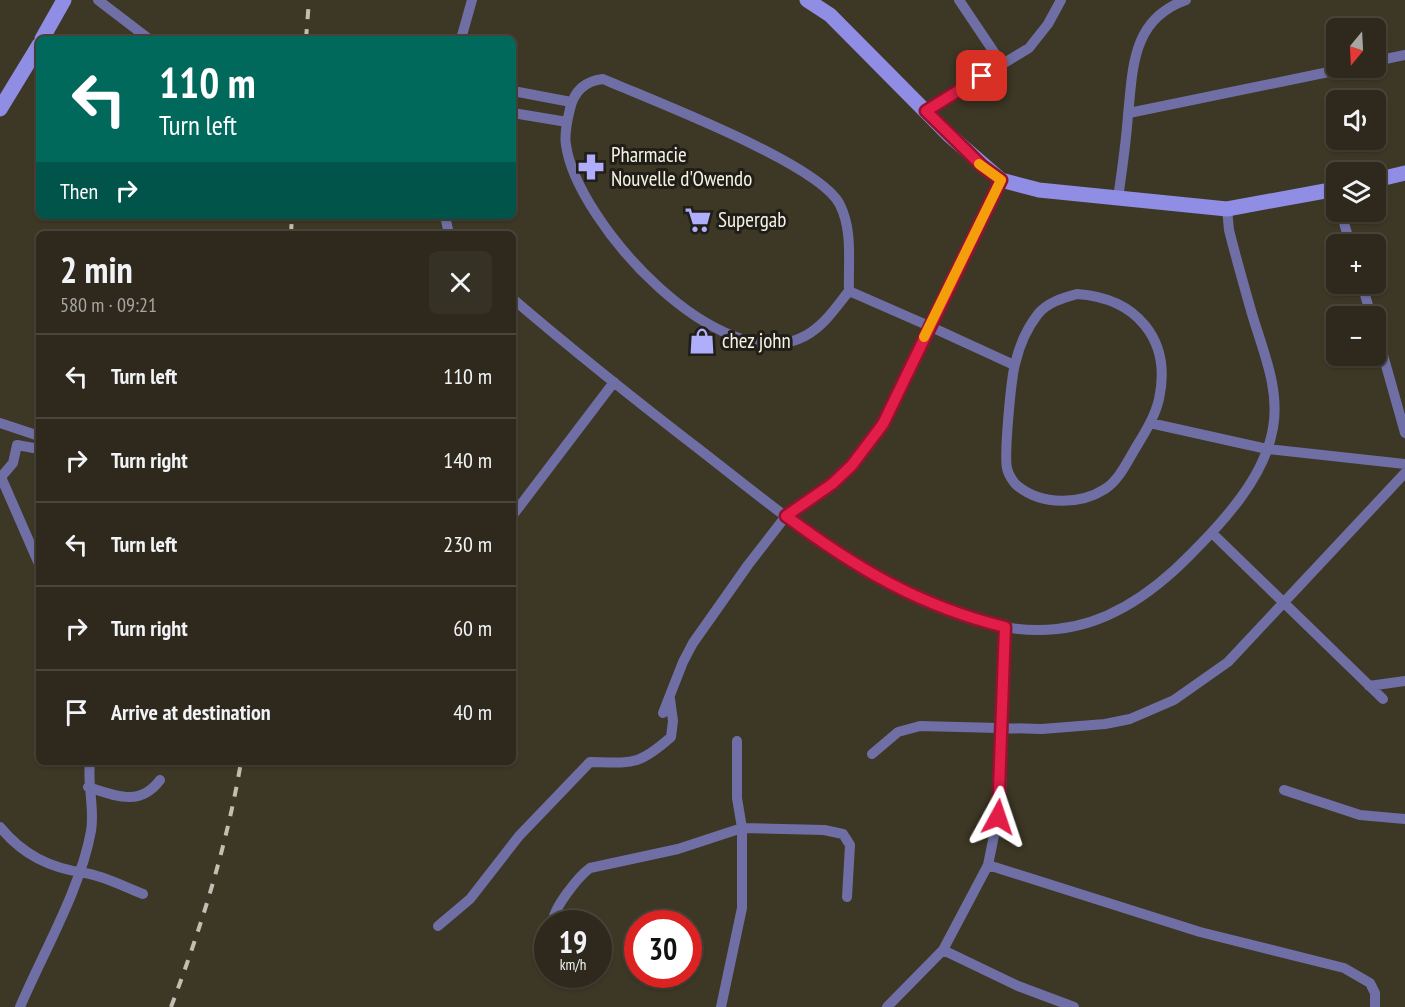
<!DOCTYPE html>
<html lang="en">
<head>
<meta charset="utf-8">
<style>
  :root { --surface:#2e291c; --page:#363125; --text:#f1f3f6; --muted:#a7a6a3; --line:#49453b }
  body { margin:0; font-family:"PT Sans Narrow",sans-serif; background:var(--page); color:var(--text); height:100vh; display:flex; flex-direction:column; font-size:22px; white-space:nowrap }
  * { box-sizing:border-box; margin:0 }
  p { font-size:20px; color:var(--muted) }
  .icon { flex:none; width:33px; height:33px; fill:none; stroke:currentColor; stroke-width:2; stroke-linecap:round; stroke-linejoin:round }
  .map { position:relative; flex:1; overflow:hidden }
  .drawer { position:absolute; left:36px; top:231px; width:480px; height:534px; display:flex; flex-direction:column; background:var(--surface); border-radius:9px; box-shadow:0 2px 4px #0004,0 0 0 2px var(--line) }
  .drawer>* { flex:none }
  .top-card { position:absolute; left:36px; top:36px; width:480px; height:183px; border-radius:9px; box-shadow:0 2px 4px #0004,0 0 0 2px var(--line); background:#00695c; color:#fff; overflow:hidden }
  .needle { width:39px; rotate:198deg }
  .tools { position:absolute; left:1326px; top:18px; display:grid; gap:12px }
  .tools a { display:grid; place-items:center; width:60px; height:60px; border-radius:9px; background:var(--surface); box-shadow:0 2px 4px #0004,0 0 0 2px var(--line); font-size:30px }
  .speed { position:absolute; left:534px; top:910px; display:flex; gap:12px; font-size:30px; font-weight:700; text-align:center }
  .speed>* { display:grid; place-content:center; width:78px; height:78px; border-radius:50%; background:var(--surface); box-shadow:0 2px 4px #0004,0 0 0 2px var(--line); line-height:1 }
  .speed small { font-size:15px; font-weight:400 }
  .speed .limit { border:9px solid #d22; background:#fff; color:#111 }
  .pin { position:absolute; display:grid; place-items:center; width:51px; height:51px; color:#fff; margin:-26px; border-radius:12px; box-shadow:0 3px 9px #0006 }
  .me { position:absolute; width:66px; margin:-33px; rotate:5deg; stroke-linejoin:round; filter:drop-shadow(0 0 4px #0008) }
  .turn { display:flex; align-items:center; gap:21px; height:126px; padding:0 24px; font-size:27px }
  .turn .icon { width:78px; height:78px; stroke-width:2.5 }
  .turn b { display:block; font-size:42px; line-height:51px }
  .then { display:flex; align-items:center; height:57px; padding:0 24px; background:#0003; gap:12px; font-size:22px }
  .round { display:grid; place-items:center; flex:none; width:63px; height:63px; border-radius:9px; background:var(--page) }
  .summary { display:flex; align-items:center; justify-content:space-between; height:102px; padding:0 24px }
  h1 { font-size:36px; font-weight:700; line-height:45px }
  ul { padding:0; list-style:none }
  li { display:flex; align-items:center; gap:18px; height:84px; padding:0 24px; border-top:2px solid var(--line) }
  li div { flex:1 }
  li b { display:block; font-size:22px }
  li em { font-style:normal }
  .map>svg:first-child { display:block }
</style>
</head>
<body>
<div class="map">
<svg width="1405" height="1007" viewBox="0 0 1405 1007">
  <rect width="100%" height="100%" fill="#3d3725"/>
  <g fill="none" stroke-linecap="round" stroke-linejoin="round">
    <!-- street -->
    <path stroke="#6f6fa6" stroke-width="10" d="M98,0L149,39
      M959,0L1002,64
      M461,39L472,0
      M1376,61L1405,55
      M603,79C651,100 821,164 840,205C853,231 848,263 849,291C836,307 824,326 805,336C721,381 577,223 566,145C564,134 567,121 570,109C574,91 585,81 603,79Z
      M513,91L571,102
      M926,111L1029,48L1048,24L1061,0
      M513,113L567,122
      M1129,113L1348,68
      M1001,180L929,326L1014,365
      M1118,198C1122,171 1126,143 1128,115C1133,67 1132,19 1186,0
      M1341,212L1350,244
      M445,216L449,234
      M1362,284L1371,316
      M1077,294C1136,298 1172,339 1159,399C1155,417 1144,434 1135,449C1127,462 1119,480 1105,489C1080,505 1042,505 1019,487C1014,484 1008,474 1007,468C1004,454 1011,380 1015,364C1019,347 1027,328 1038,314C1048,302 1063,298 1077,294Z
      M513,299C575,352 639,403 704,453C795,524 933,642 1057,629C1109,624 1155,591 1191,554C1225,520 1265,476 1273,428C1280,389 1263,351 1252,314C1244,286 1236,258 1229,230L1227,209
      M1376,330L1405,433
      M0,423L39,436
      M1150,423L1267,449L1405,464
      M39,449L17,445L13,463L1,477L39,564
      M513,515L614,382
      M1212,533L1383,699
      M1369,686L1405,681
      M663,713L683,662L693,643L748,565L786,516L832,484L869,446L883,425L929,326L849,291
      M872,754L898,732L920,726L1042,729L1105,724L1130,719L1174,700L1228,662L1405,473
      M88,787C116,796 140,807 160,780
      M1284,790L1360,815L1405,819
      M0,827C23,855 50,868 85,873C104,876 125,887 143,894
      M988,865L1200,932L1344,968L1370,983L1375,993V1007
      M553,924C551,910 579,876 590,868L678,849L742,828L824,830L843,834L850,845L847,897
      M438,926L470,899L519,836L590,762C633,763 638,766 671,737L673,721L670,699
      M943,950L1018,986L1074,1007
      M20,1007C43,953 81,888 91,831C95,809 87,785 90,762
      M721,1007L742,908V828L737,798V741
      M887,1007L943,950L988,865L1001,801L1005,627"/>
    <!-- secondary -->
    <path stroke="#8f8de4" stroke-width="15" d="M807,0L830,15L949,135L1001,180L1039,190L1227,209L1336,189
      M42,39L64,0
      M0,109L39,45
      M1376,180L1405,173"/>
    <!-- rail -->
    <path stroke="#c2beb1" stroke-width="4" stroke-dasharray="10 10" stroke-linecap="butt" d="M306,39L309,0
      M291,234L292,216
      M171,1007C201,928 227,845 241,762"/>
  </g>
  <g fill="none" stroke-linecap="round" stroke-linejoin="round">
    <!-- route casing -->
    <g stroke="#92132f" stroke-width="15">
      <path id="route" d="M982,76L926,111L982,166L1001,180L883,424L852,465L832,484L786,516C856,568 919,606 1005,627L998,817"/>
    </g>
    <!-- route -->
    <use href="#route" stroke="#e11d48" stroke-width="10"/>
    <!-- slow -->
    <path stroke="#f59e0b" stroke-width="10" d="M924,337L1001,180L979,164"/>
  </g>
  <!-- icons -->
  <defs>
    <g id="pharmacy-bare" transform="scale(2.07)"><path d="M-2-6h4v4h4v4h-4v4h-4v-4h-4v-4h4Z" fill="#aeaefb" stroke="#211e17" stroke-width="2.5" paint-order="stroke"/></g>
    <g id="supermarket-bare" transform="scale(2.07)"><path d="M-6-5.5h2.5l.6 2H6L4.5 2H-2.5L-4.4-4H-6ZM-1.5 3.2a1.3 1.3 0 1 0 .1 0ZM3 3.2a1.3 1.3 0 1 0 .1 0Z" fill="#aeaefb" stroke="#211e17" stroke-width="2.5" paint-order="stroke"/></g>
    <g id="shop-bare" transform="scale(2.07)"><path d="M-5-2.5h2.3a2.7 3.5 0 0 1 5.4 0H5L5.5 6h-11ZM-1.5-2.5h3a1.5 2.3 0 0 0-3 0Z" fill="#aeaefb" stroke="#211e17" stroke-width="2.5" paint-order="stroke"/></g>
  </defs>
  <g fill-rule="evenodd">
    <use href="#pharmacy-bare" x="591" y="167"/>
    <use href="#supermarket-bare" x="698" y="220"/>
    <use href="#shop-bare" x="702" y="341"/>
  </g>
  <g text-anchor="middle" stroke-width="6" stroke-linejoin="round" paint-order="stroke">
    <!-- poi labels -->
    <g font-size="21" fill="#f5f2e7" stroke="#211e17" text-anchor="start">
      <text x="611" y="162">Pharmacie<tspan x="611" dy="24">Nouvelle d'Owendo</tspan></text>
      <text x="718" y="227">Supergab</text>
      <text x="722" y="348">chez john</text>
    </g>
  </g>
</svg>
<div class="tools">
<a><svg class="needle" viewBox="-14 -14 28 28"><path d="M0-13l5 13h-10z" fill="#e53935"/><path d="M0 13l5-13h-10z" fill="#a7a6a3"/></svg></a>
<a><svg class="icon" aria-label="sound" viewBox="0 0 24 24"><path d="M4 9h4l5-4v14l-5-4H4zM17 9q2 3 0 6"/></svg></a>
<a><svg class="icon" aria-label="layers" viewBox="0 0 24 24"><path d="M12 4l9 5-9 5-9-5zM3 14l9 5 9-5"/></svg></a>
<a>+</a>
<a>−</a>
</div>
<div class="speed"><div>19<small>km/h</small></div><div class="limit">30</div></div>
<div class="pin" style="left:982px;top:76px;background:#d93025"><svg class="icon" aria-label="arrive" viewBox="0 0 24 24"><path d="M6 21V4h12l-3 4 3 4H6"/></svg></div>
<svg class="me" style="left:998px;top:817px" viewBox="-20 -20 40 40"><path d="M0-17L14 15 0 8-14 15z" fill="#e11d48" stroke="#fff" stroke-width="4"/></svg>
<div class="top-card">
<div class="turn"><svg class="icon" aria-label="left" viewBox="0 0 24 24"><path d="M17 20v-9H6M10 6l-5 5 5 5"/></svg><div><b>110 m</b>Turn left</div></div>
<div class="then">Then<svg class="icon" aria-label="right" viewBox="0 0 24 24"><path d="M7 20v-9h11M14 6l5 5-5 5"/></svg></div>
</div>
<section class="drawer">
<div class="summary"><div><h1>2 min</h1><p>580 m · 09:21</p></div><a class="round"><svg class="icon" aria-label="close" viewBox="0 0 24 24"><path d="M6 6l12 12M18 6L6 18"/></svg></a></div>
<ul>
<li><svg class="icon" aria-label="left" viewBox="0 0 24 24"><path d="M17 20v-9H6M10 6l-5 5 5 5"/></svg><div><b>Turn left</b></div><em>110 m</em></li>
<li><svg class="icon" aria-label="right" viewBox="0 0 24 24"><path d="M7 20v-9h11M14 6l5 5-5 5"/></svg><div><b>Turn right</b></div><em>140 m</em></li>
<li><svg class="icon" aria-label="left" viewBox="0 0 24 24"><path d="M17 20v-9H6M10 6l-5 5 5 5"/></svg><div><b>Turn left</b></div><em>230 m</em></li>
<li><svg class="icon" aria-label="right" viewBox="0 0 24 24"><path d="M7 20v-9h11M14 6l5 5-5 5"/></svg><div><b>Turn right</b></div><em>60 m</em></li>
<li><svg class="icon" aria-label="arrive" viewBox="0 0 24 24"><path d="M6 21V4h12l-3 4 3 4H6"/></svg><div><b>Arrive at destination</b></div><em>40 m</em></li>
</ul>
</section>
</div>
</body>
</html>
